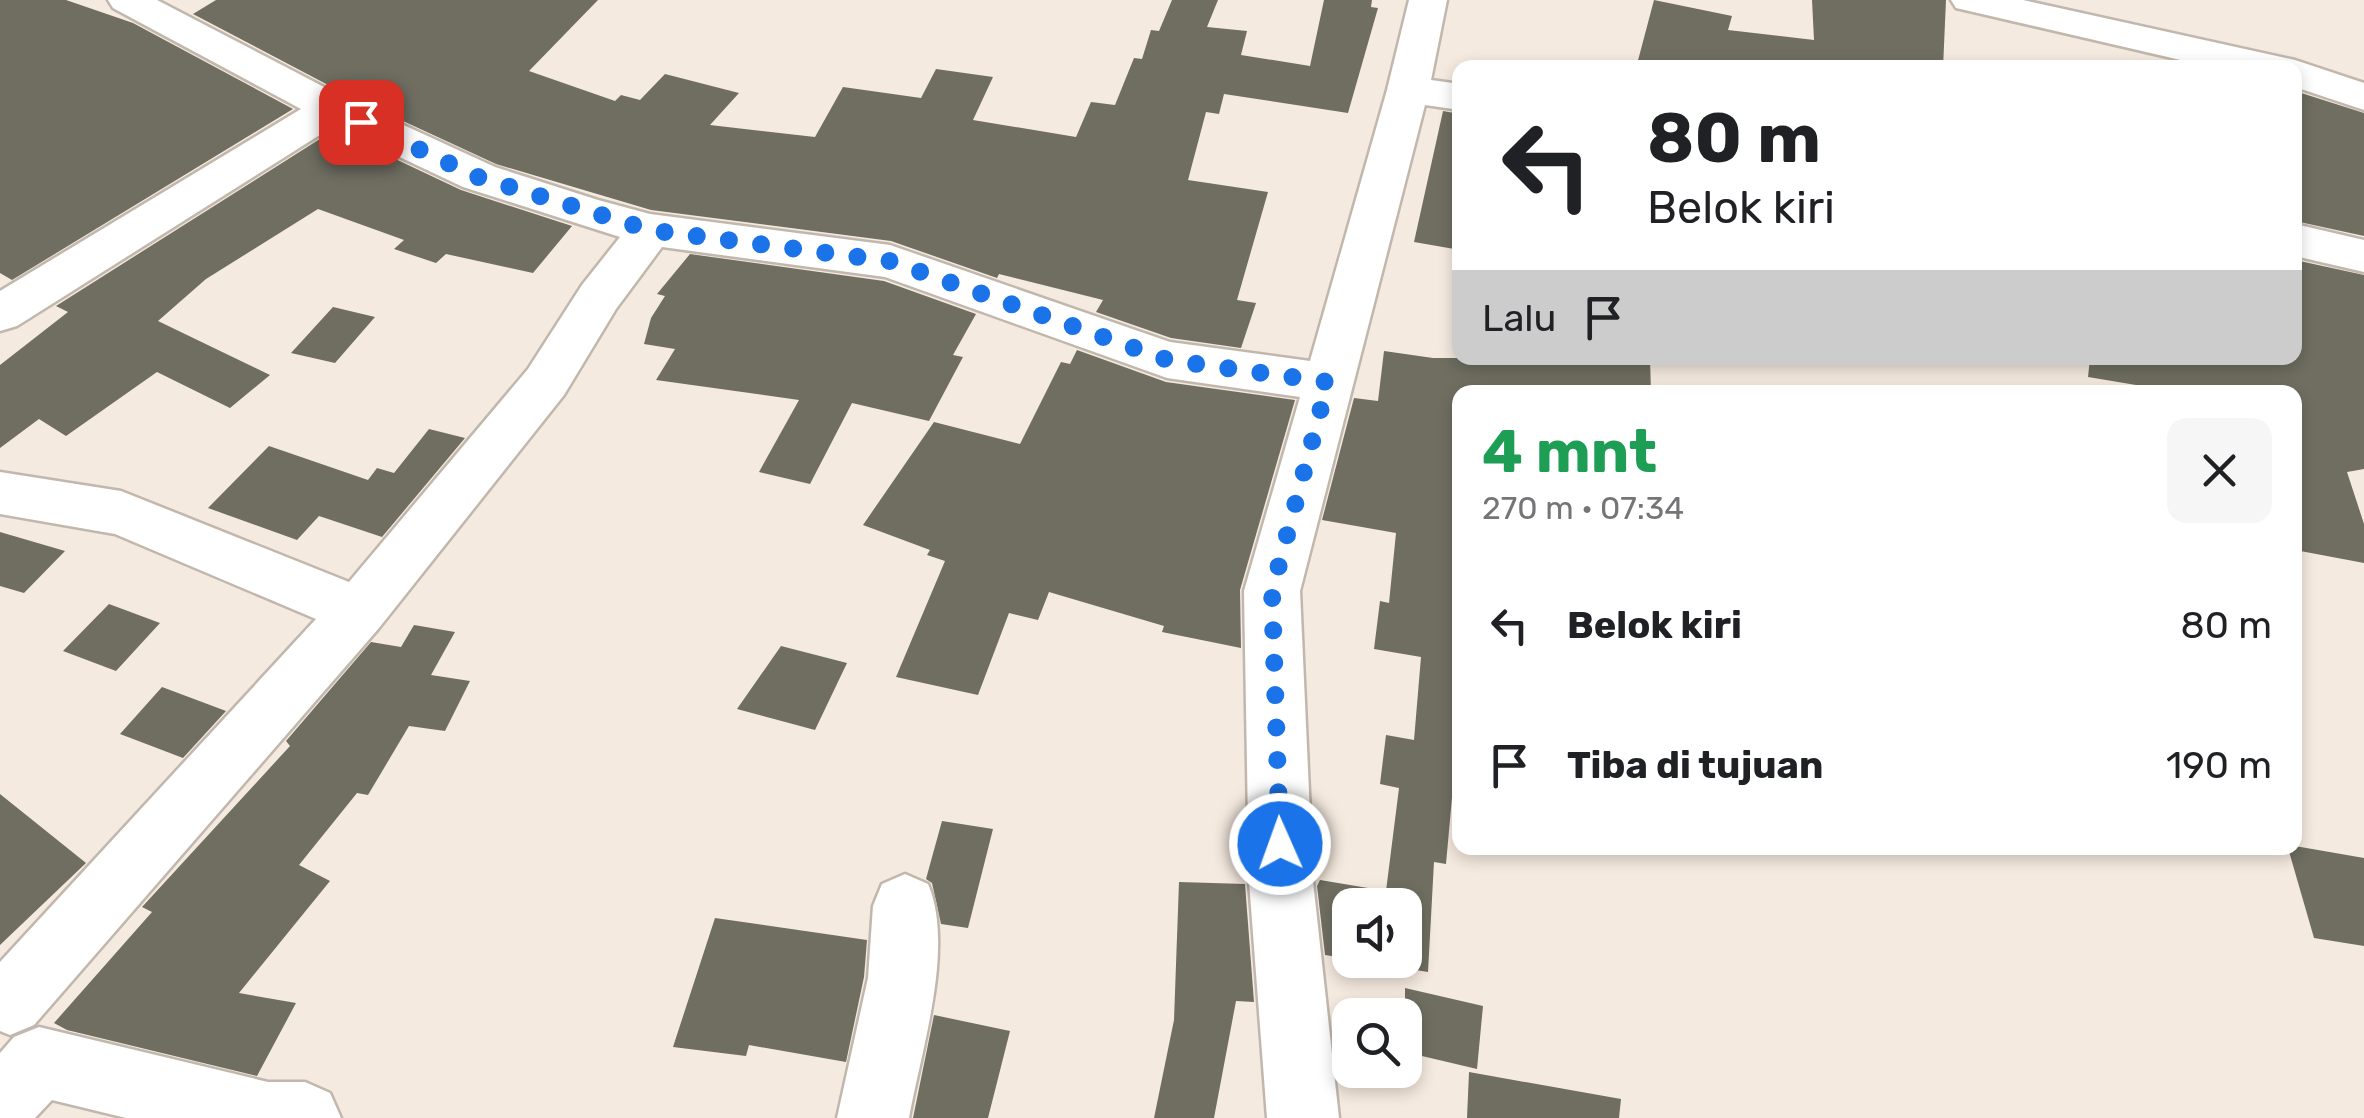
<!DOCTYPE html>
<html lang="id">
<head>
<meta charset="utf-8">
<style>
  :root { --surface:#fff; --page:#f6f6f6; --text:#202124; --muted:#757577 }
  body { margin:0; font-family:Rubik,sans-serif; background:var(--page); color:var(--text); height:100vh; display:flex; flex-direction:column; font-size:38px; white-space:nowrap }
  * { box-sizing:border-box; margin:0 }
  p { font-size:32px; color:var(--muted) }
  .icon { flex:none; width:55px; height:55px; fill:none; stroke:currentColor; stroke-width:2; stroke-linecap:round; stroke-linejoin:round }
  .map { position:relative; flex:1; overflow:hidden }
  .side { position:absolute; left:1452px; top:385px; width:850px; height:470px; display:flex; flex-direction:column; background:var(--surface); border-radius:20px; box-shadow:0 5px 15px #0003 }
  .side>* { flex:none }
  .banner { position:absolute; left:1452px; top:60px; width:850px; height:305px; border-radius:20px; box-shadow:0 5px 15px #0003; background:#fff; color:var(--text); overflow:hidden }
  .controls { position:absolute; left:1332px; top:888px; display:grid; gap:20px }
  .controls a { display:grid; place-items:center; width:90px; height:90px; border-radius:20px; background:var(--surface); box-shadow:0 5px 15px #0003; font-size:50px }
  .pin { position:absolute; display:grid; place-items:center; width:85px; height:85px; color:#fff; margin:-42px; border-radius:20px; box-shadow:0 5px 15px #0006 }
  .me { position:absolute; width:110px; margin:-55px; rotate:358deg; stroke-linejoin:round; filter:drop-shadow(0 0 8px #0008) }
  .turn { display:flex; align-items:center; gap:35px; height:210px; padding:0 30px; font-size:45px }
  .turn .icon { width:130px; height:130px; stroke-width:2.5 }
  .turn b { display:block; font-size:70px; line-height:85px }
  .then { display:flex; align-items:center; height:95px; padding:0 30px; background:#0003; gap:20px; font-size:38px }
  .round { display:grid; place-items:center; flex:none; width:105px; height:105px; border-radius:20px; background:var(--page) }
  .overview { display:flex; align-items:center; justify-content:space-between; height:170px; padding:0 30px }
  h1 { font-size:60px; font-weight:700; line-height:75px; color:#1e9e55 }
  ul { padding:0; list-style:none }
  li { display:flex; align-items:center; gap:30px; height:140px; padding:0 30px }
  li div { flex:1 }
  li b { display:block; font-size:38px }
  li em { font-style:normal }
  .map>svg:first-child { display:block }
</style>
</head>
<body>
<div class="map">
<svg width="2364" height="1118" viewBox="0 0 2364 1118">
  <rect width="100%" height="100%" fill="#f5eadf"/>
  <!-- building -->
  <path fill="#6f6e61" d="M0,0H66L133,23L293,109L12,280L0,273Z
    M216,0H598L529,71L615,101L621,95L640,100L665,74L739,93L710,125L815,137L843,87L921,98L936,69L993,77L973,120L1076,137L1091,102L1115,105L1134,58L1142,59L1151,30L1159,31L1172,0H1218L1207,27L1247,31L1241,55L1310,66L1324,0H1372L1371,7L1378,8L1348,113L1224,94L1219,114L1206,112L1188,180L1268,192L1237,300L1256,303L1241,348L1171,338L1096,312L1103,300L999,274L997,278L891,241L651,210L496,164L349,96L193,14Z
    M1654,0L1732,16L1728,30L1814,40L1812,0H1946L1943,68H1636Z
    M2295,91L2364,113V236L2295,221Z
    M1443,111L1460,114V250L1414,242Z
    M334,130L461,190L572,226L533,273L446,254L436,263L394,249L404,240L318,209L206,279L158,321L270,375L230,408L157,372L66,436L39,419L0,448V365L68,312L56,306Z
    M690,254L884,281L976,314L953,355L963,357L929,421L852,403L810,484L759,472L799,400L656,380L675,349L644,344L651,318L665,296L657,294Z
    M2295,260L2364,275V469L2347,472L2364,524V563L2295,550V392H2178L2088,377L2090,358H2295Z
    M333,307L375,317L335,363L291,353Z
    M1077,350L1166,382L1295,400L1240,590L1241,648L1162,632L1164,626L1049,592L1038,620L1009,613L978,695L896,677L945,561L927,555L930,550L863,525L934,422L1020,444L1061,362L1070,364Z
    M1384,351L1433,358H1650L1651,392H1460V709L1446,864L1434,862L1428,972L1354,960H1405V905H1350V959L1325,955L1317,886L1320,880L1386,891L1399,788L1380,784L1386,735L1414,740L1421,657L1374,649L1380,601L1389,603L1396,533L1322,520L1354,398L1378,401Z
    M429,429L465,438L382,537L319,516L297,540L208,508L269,446L368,480L377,468L394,473Z
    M0,532L65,551L24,593L0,586Z
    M109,604L160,623L116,671L63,651Z
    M414,625L455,632L431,675L470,681L445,731L409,726L368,795L357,793L299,865L330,881L239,993L296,1003L257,1076L67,1030L54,1023L152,912L142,907L290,746L286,741L371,642L401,647Z
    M781,646L847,663L815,730L737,709Z
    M162,687L226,711L183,758L120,734Z
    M0,794L86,863L0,945Z
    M942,821L993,829L968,928L941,924L932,883L926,879Z
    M2295,846L2364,858V946L2314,938L2288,848Z
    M1179,882L1245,884L1254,1002L1236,1001L1214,1118H1154L1174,1020Z
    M715,918L867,940L864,977L846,1062L749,1045L746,1056L673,1047Z
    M1405,988L1483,1006L1477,1069L1405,1052Z
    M934,1015L1010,1031L988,1118H913Z
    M1469,1072L1621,1099L1619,1118H1467Z"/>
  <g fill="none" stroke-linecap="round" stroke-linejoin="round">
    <!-- minor casing -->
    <g stroke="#c1b7ad" stroke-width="5">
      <path id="minor" d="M108,0H157L347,99L495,167L598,200L650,214L890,245L1170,342L1310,361L1387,90L1409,0H1447L1431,80L1460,84V110L1425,105L1300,591L1313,881L1339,1118H1267L1249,881L1244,591L1300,397L1167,378L885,277L662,247L616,309L564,395L379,628L34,1025L10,1035L0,1031V962L316,619L115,534L0,514V472L121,491L349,582L528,369L582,285L620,237L463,187L334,126L17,326L0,331V291L301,109L113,8Z
        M1951,0H2023L2295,60L2364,83V110L2295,87V68H2215L1956,8Z
        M2295,224L2364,240V272L2295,256Z
        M905,874L928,884C955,947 921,1051 909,1118H837L868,978L873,906L882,884Z
        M39,1027L268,1082H305L330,1093L341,1118H126L52,1100L35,1118H0V1053L14,1037Z"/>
    </g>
    <!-- minor -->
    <use href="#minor" fill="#fff" fill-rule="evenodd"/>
  </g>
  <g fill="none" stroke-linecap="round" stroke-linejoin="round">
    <!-- route -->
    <path stroke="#1a73e8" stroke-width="18" stroke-dasharray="0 32.4" d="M361,122L478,177L650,230L890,261L1168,360L1328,382L1272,591L1280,844"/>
  </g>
</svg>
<div class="controls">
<a><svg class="icon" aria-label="sound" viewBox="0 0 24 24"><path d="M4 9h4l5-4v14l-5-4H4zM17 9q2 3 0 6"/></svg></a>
<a><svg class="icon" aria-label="search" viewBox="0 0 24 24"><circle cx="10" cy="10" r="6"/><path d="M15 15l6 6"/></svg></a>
</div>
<div class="pin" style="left:361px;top:122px;background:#d93025"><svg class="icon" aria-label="arrive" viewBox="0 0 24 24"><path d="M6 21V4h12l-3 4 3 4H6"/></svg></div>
<svg class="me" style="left:1280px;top:844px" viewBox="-20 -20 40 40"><circle r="17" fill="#1a73e8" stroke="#fff" stroke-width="3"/><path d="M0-11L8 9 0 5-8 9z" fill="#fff"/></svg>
<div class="banner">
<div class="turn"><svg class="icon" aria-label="left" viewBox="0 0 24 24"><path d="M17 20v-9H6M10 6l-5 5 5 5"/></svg><div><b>80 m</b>Belok kiri</div></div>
<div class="then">Lalu<svg class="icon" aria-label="arrive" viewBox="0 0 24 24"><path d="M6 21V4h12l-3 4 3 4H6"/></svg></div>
</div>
<section class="side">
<div class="overview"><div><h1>4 mnt</h1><p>270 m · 07:34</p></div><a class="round"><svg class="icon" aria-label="close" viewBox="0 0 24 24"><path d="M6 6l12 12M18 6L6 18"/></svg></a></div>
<ul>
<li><svg class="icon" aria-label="left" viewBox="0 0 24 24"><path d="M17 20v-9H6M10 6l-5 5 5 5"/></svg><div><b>Belok kiri</b></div><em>80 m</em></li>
<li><svg class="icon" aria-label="arrive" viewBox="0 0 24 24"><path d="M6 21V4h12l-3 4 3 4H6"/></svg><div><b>Tiba di tujuan</b></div><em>190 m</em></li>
</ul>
</section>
</div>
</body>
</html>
